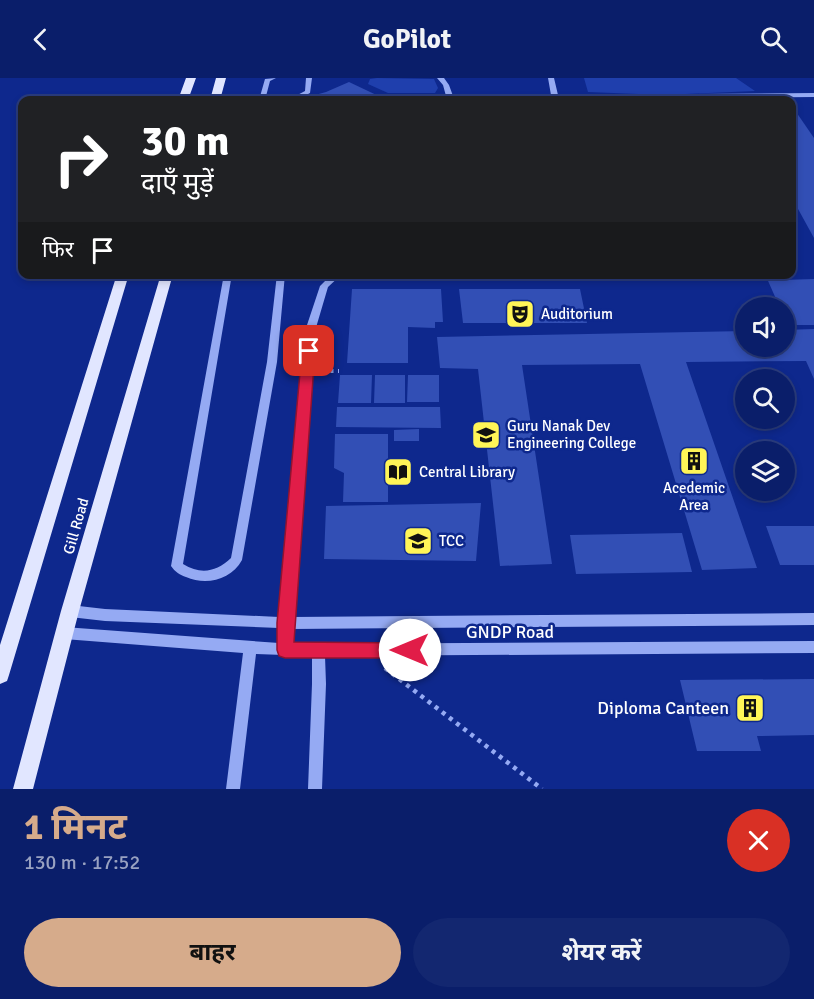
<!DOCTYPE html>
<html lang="hi">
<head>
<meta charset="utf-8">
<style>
  :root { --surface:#0a1e6a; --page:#132770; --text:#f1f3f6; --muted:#99a2c1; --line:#2a3c7e; --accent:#d6ab8b }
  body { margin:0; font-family:Signika,"Noto Sans Devanagari",sans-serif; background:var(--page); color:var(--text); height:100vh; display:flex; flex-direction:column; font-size:22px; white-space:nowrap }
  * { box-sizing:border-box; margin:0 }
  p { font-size:20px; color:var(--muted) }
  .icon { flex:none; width:33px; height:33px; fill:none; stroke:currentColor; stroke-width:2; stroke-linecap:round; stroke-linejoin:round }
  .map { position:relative; height:711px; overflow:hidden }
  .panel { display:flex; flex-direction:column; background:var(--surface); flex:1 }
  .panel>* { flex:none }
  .top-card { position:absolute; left:18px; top:18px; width:778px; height:183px; border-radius:12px; box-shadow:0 3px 9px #0003,0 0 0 2px var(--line); background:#202124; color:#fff; overflow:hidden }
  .buttons { position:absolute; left:735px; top:219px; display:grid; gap:12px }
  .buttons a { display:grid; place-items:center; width:60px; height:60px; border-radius:50%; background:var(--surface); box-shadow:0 3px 9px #0003,0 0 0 2px var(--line); font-size:30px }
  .pin { position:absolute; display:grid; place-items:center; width:51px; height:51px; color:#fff; margin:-26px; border-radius:12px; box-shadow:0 3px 9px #0006 }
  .me { position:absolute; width:66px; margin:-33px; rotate:270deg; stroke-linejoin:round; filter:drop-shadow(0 0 4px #0008) }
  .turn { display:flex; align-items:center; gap:21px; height:126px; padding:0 24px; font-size:27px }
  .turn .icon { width:78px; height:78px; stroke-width:2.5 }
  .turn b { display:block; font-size:42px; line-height:51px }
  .then { display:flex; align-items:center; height:57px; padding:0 24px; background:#0003; gap:12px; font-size:22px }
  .round { display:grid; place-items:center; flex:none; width:63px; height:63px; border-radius:32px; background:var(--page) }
  .overview { display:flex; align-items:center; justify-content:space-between; height:102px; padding:0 24px }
  h1 { font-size:36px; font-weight:700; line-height:45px; color:var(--accent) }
  .action { display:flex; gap:12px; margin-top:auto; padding:12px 24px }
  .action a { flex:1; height:69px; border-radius:36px; background:var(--accent); color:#111; font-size:24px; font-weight:700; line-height:69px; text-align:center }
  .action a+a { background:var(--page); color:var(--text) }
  header { display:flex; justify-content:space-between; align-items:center; height:78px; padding:0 24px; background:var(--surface); font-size:27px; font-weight:700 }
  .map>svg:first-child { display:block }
</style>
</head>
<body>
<header><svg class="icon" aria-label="back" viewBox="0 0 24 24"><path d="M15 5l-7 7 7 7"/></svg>GoPilot<svg class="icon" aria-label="search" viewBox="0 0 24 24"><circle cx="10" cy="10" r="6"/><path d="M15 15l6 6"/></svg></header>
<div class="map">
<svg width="814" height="711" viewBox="0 0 814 711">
  <rect width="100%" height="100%" fill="#0e288d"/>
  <!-- green -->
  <path fill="#1f3fad" d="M377,0L434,1L438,10L435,15H388L368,6L370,1Z
    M584,0H736L755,13L663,17L588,14Z"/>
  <!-- building -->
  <path fill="#324fb5" d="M349,4L387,22H304L308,19L326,14Z
    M792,28L814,60V160L792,120Z
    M765,196H779L782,202L814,201V247H788L784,239V230H780Z
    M352,211H441L443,244H435V250L408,249V285H347Z
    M459,211H580L587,245H463Z
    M814,251V301L806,283L686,284L757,490L702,492L640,286L522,287L552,486L500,488L478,291L440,290L437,259L746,253V268H784V252Z
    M340,297H372L371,325H338Z
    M375,297H405V325H374Z
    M408,297H439V324H407Z
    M337,329H440L441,350L336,349Z
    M419,351V363H394V352Z
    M335,356H388V424H343L344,395L334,390Z
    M481,425L476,483L324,481L326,428Z
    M766,448H814V487H780Z
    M682,455L692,494L576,496L570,457Z
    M814,601V657L757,658L761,673H697L680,602Z"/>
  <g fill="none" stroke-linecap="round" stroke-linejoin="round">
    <!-- path-far1 -->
    <path stroke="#95aaf3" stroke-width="4" stroke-dasharray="3 4.5" stroke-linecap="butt" d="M323,293H339"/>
    <!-- path -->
    <path stroke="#95aaf3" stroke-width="4.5" stroke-dasharray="4 5" stroke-linecap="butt" d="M385,590L542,711"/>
    <!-- minor -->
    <path fill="#95aaf3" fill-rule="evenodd" d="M276,0L270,3L265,22H259L265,1Z
      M306,0H312L310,15L296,22H289L290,21L305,13Z
      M437,0H444L449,7L453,18L551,17L548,0H554L558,17L814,15V19L559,21V22H553L552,21L394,22L391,20L394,18H446L443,7Z
      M224,196H232L183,486C201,497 216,494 231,480L267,284L277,196H285L277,284L242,482C231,502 206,508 186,499C180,497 175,494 171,488Z
      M332,196H342L328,209L315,253L292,539L814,535V547L291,551V566L814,563V575L325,578L326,606L322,711H308L312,606V578L256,576L240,711H226L243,575L64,561L60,559L58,555L60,551L64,549L279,565V550L105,543L70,539L66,537L64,533L66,529L70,527L105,531L279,539L305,253L320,208Z
      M716,196H760L761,198L757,201L720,199Z"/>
    <!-- major -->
    <path fill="#e1e6ff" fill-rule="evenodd" d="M186,0H196L188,22H178Z
      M216,0H226L220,22H210Z
      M117,196H129L9,597L7,603L0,606V567Z
      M161,196H173L79,533L33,711H13L61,533Z"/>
  </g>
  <!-- route -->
  <path fill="#e11d48" stroke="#92132f" stroke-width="1.5" d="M309,268L315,273L294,564L410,565L416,567L419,572L416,578L410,580H285L279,578L277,572V545L302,273Z"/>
  <!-- icons -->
  <defs>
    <g id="theatre-square" transform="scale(1.5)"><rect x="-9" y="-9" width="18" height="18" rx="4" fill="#fff557" stroke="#0e288d"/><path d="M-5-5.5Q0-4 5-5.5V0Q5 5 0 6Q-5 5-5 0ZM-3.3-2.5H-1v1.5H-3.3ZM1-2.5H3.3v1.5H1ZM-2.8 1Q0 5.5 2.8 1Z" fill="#111"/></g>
    <g id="university-square" transform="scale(1.5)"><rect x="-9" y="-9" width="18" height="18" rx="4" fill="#fff557" stroke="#0e288d"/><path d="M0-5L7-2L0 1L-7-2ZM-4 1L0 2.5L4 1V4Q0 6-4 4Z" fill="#111"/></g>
    <g id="building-square" transform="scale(1.5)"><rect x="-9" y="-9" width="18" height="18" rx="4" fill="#fff557" stroke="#0e288d"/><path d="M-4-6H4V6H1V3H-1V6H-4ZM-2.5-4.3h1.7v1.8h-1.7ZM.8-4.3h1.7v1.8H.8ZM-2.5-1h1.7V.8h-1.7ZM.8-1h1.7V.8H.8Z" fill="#111"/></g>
    <g id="library-square" transform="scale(1.5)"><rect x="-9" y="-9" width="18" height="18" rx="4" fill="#fff557" stroke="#0e288d"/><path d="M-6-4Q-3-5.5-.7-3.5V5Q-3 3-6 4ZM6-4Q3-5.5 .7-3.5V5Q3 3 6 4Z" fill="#111"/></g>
  </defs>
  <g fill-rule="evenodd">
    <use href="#theatre-square" x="520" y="236"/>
    <use href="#university-square" x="486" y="357"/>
    <use href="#building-square" x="694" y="383"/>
    <use href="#library-square" x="398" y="394"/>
    <use href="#university-square" x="418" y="463"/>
    <use href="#building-square" x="750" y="630"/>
  </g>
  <g text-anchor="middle" stroke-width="5" stroke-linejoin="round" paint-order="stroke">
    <!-- poi labels -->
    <g font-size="15" fill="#fff" stroke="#0e288d" text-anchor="start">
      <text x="541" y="241">Auditorium</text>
      <text x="507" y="353">Guru Nanak Dev<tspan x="507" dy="17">Engineering College</tspan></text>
      <text x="419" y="399">Central Library</text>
      <text x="694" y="415" text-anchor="middle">Acedemic<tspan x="694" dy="17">Area</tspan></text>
      <text x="439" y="468">TCC</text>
    </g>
    <!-- street labels -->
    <g font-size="15" fill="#fff" stroke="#0e288d">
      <text transform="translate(76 448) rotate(-74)" y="5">Gill Road</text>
    </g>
    <!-- near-street labels -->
    <g font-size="18" fill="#fff" stroke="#0e288d">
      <text x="510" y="560">GNDP Road</text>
    </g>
    <!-- near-poi labels -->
    <g font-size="18" fill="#fff" stroke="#0e288d" text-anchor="end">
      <text x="729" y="636">Diploma Canteen</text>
    </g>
  </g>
</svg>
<div class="buttons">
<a><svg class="icon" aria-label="sound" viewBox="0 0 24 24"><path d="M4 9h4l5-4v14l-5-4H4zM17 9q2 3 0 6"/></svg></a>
<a><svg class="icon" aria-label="search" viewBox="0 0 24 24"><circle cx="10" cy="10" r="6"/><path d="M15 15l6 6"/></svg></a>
<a><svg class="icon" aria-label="layers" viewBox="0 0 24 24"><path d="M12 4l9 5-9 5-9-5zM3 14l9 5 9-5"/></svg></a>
</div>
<div class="pin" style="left:309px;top:273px;background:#d93025"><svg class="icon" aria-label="arrive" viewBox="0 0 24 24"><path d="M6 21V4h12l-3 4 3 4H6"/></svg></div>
<svg class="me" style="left:410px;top:572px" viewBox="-20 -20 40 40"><circle r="19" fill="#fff"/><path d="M0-13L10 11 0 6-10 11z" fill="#e11d48"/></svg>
<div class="top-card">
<div class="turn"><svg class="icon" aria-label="right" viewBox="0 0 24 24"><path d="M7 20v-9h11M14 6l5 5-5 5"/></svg><div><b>30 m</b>दाएँ मुड़ें</div></div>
<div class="then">फिर<svg class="icon" aria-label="arrive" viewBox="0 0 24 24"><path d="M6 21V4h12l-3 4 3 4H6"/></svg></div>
</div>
</div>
<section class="panel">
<div class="overview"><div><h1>1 मिनट</h1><p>130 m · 17:52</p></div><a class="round" style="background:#d93025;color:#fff"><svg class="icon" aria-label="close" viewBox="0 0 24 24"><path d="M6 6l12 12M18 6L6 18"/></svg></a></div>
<div class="action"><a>बाहर</a><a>शेयर करें</a></div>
</section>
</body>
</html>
